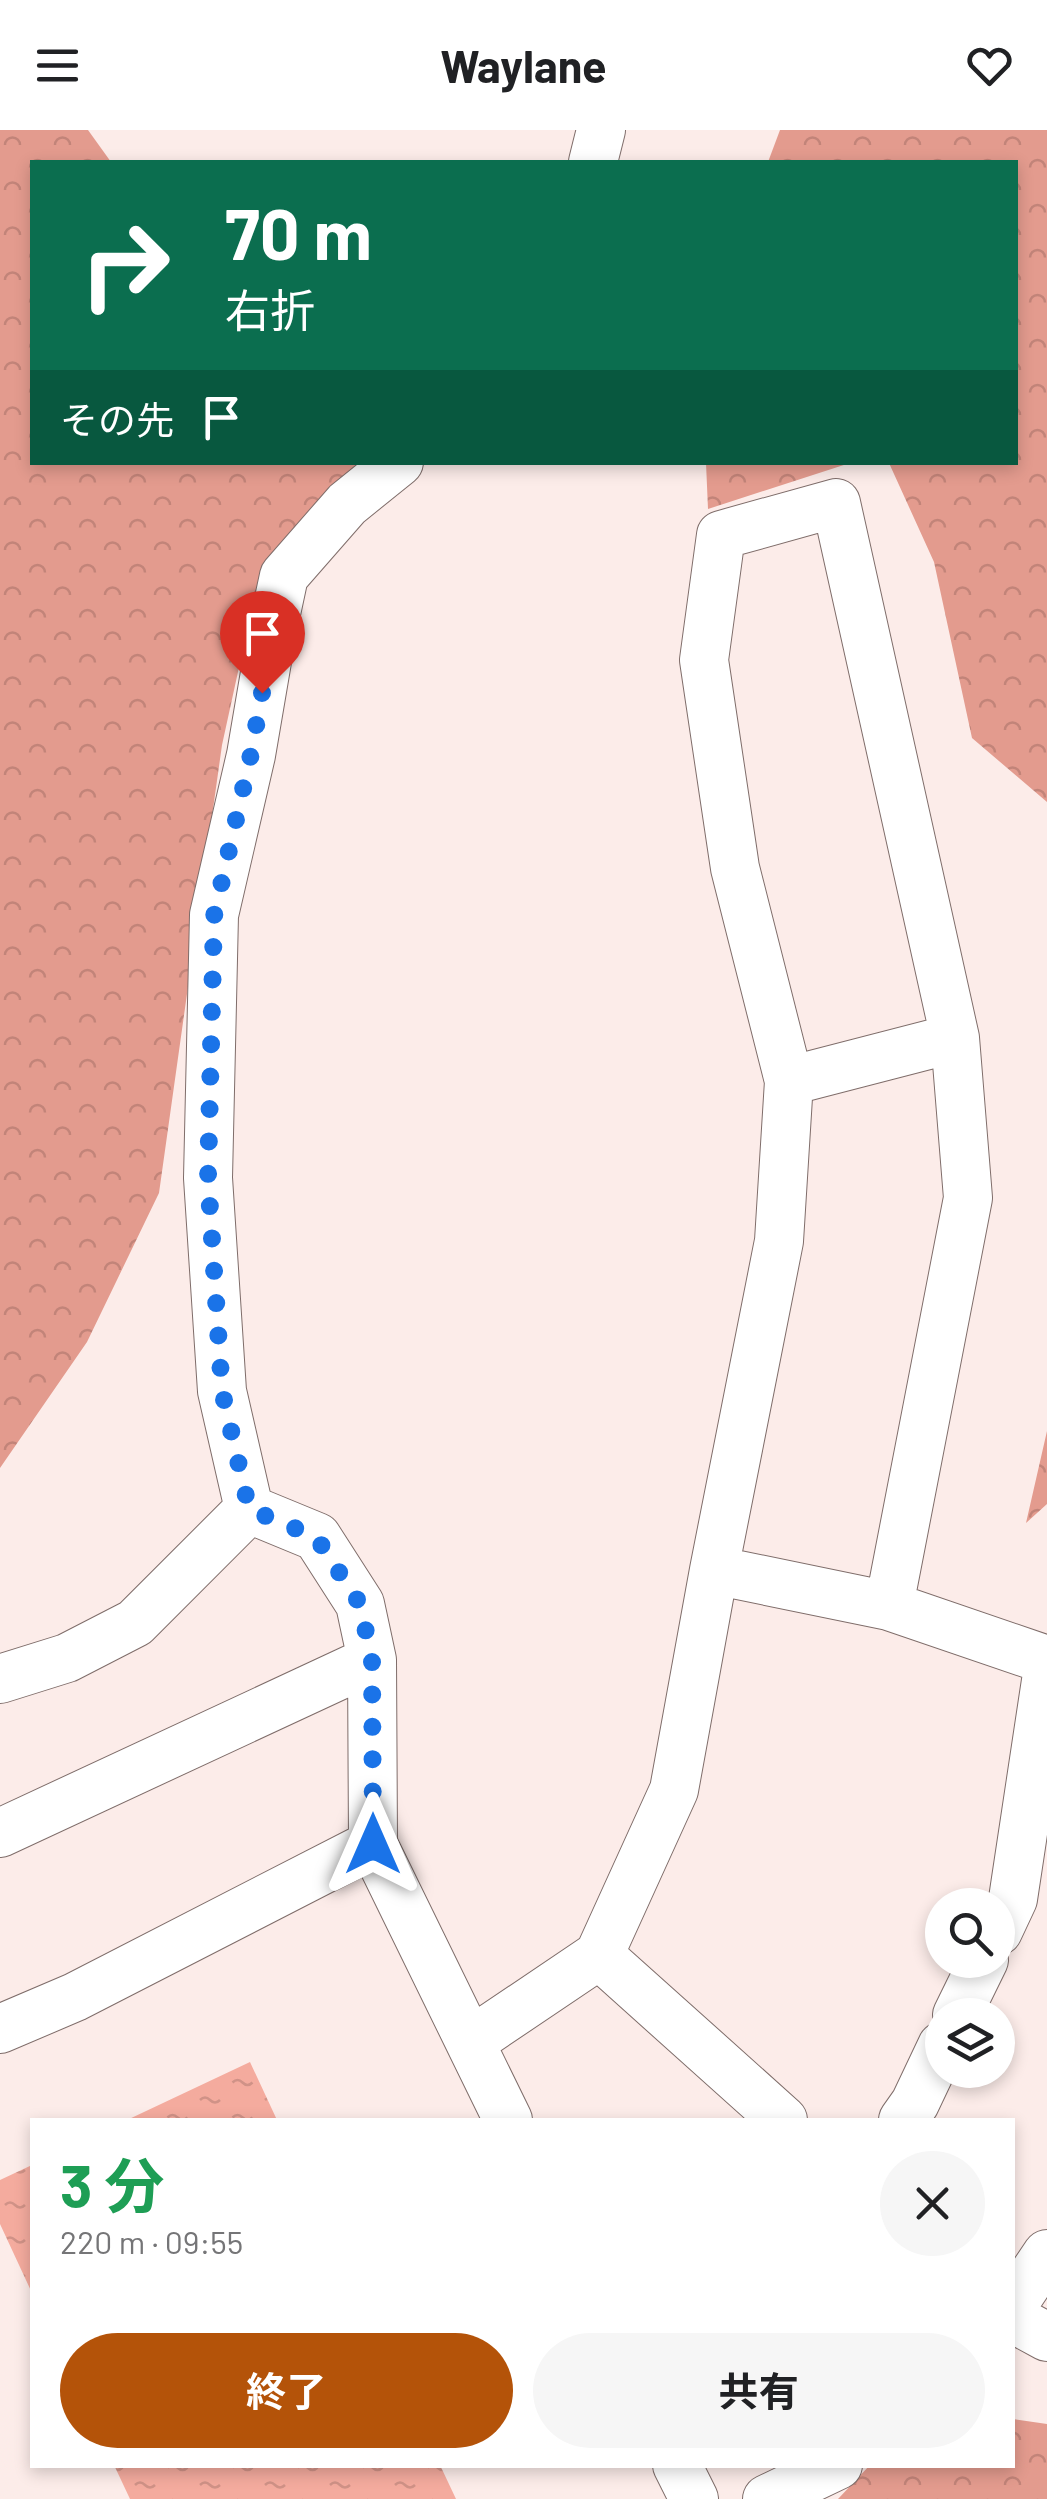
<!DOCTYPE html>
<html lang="ja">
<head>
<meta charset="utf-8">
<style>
  :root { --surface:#fff; --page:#f6f6f6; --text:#202124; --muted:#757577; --accent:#b45309 }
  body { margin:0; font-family:Barlow,"Noto Sans JP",sans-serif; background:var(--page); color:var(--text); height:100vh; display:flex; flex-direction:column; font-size:38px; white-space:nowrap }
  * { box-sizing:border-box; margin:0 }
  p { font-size:32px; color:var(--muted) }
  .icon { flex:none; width:55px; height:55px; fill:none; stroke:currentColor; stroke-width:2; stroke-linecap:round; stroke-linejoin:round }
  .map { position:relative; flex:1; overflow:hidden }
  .sheet { position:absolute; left:30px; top:1988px; width:985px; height:350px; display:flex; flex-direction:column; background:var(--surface); border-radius:0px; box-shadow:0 5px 15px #0003 }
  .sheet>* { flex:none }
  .hud { position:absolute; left:30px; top:30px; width:988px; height:305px; border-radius:0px; box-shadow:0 5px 15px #0003; background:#0b6e4f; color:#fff; overflow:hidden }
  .controls { position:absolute; left:925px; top:1758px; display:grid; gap:20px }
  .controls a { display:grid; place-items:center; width:90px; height:90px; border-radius:50%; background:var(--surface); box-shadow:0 5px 15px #0003; font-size:50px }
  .pin { position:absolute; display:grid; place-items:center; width:85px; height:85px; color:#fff; margin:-102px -42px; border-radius:50% 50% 50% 0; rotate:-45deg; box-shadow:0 0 10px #0007 }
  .pin .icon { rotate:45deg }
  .me { position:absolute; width:110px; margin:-55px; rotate:0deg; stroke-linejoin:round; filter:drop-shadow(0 0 8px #0008) }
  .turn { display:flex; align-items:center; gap:35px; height:210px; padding:0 30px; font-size:45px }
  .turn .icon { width:130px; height:130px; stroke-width:2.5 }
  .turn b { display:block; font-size:70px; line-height:85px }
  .then { display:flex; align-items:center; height:95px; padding:0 30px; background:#0003; gap:20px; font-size:38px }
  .round { display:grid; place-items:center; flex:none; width:105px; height:105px; border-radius:52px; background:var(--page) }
  .headline { display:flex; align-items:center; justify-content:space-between; height:170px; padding:0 30px }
  h1 { font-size:60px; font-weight:700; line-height:75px; color:#1e9e55 }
  .button { display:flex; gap:20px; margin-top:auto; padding:20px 30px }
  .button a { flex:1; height:115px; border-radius:60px; background:var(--accent); color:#fff; font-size:40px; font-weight:700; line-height:115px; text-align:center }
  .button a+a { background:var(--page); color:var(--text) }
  header { display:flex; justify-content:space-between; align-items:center; height:130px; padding:0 30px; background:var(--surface); font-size:45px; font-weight:700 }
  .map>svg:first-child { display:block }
</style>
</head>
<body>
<header><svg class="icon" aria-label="menu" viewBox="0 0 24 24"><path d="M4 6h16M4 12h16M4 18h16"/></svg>Waylane<svg class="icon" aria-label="heart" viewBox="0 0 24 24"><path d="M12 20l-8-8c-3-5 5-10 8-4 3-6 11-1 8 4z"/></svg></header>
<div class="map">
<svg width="1047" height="2369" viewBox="0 0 1047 2369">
  <defs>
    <pattern id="forest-crowns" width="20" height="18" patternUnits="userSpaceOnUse" patternTransform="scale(2.5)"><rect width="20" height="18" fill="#e39b8e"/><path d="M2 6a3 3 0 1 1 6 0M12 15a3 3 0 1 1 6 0" fill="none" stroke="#c28479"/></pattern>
    <pattern id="water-ripples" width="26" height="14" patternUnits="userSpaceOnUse" patternTransform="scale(2.5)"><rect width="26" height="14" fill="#f4ab9e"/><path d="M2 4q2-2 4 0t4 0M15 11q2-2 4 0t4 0" fill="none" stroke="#d09287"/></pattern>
  </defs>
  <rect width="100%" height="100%" fill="#fcece9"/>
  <!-- forest -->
  <path fill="url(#forest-crowns)" d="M0,0H88L111,32H32V332L402,333L250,487L222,615L159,1063L87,1212L0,1338Z
    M780,0H1047V672L972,608L934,432L889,333L1015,332V32H768Z
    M706,333V332L850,333L708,379Z
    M1047,1301V1374L1026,1393Z
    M1013,2289L1047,2294V2369H838L870,2335H1012Z"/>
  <!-- water -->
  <path fill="url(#water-ripples)" d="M250,1932L277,1990H127Z
    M32,2035V2163L0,2094V2050Z
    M114,2335H440L456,2369H130Z"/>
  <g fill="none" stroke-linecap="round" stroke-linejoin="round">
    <!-- minor casing -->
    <g stroke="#7f6d6a" stroke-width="50">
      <path id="minor" d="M593,32L601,0
        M789,951L955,908
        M249,1379L222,1261L208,1048L214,785L251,625L272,502L284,446L347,374L399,332
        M249,1379L317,1407L360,1474L372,1530L373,1714L508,1990
        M714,1440L889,1476L1047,1530
        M0,1549L67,1528L135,1493L249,1379
        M0,1703L372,1530
        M998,1801L1013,1769L1047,1544
        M599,1825L783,1990
        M957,1885L984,1830
        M0,1899L75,1867L373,1714
        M470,1912L599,1825L674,1660L714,1440L779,1111L789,951L735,738L704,530L721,405L836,373L955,908L968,1068L889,1476
        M903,1990L915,1973L942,1916
        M1012,2176L1047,2124
        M1012,2188L1047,2207
        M677,2335L694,2369
        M767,2369L838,2335"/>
    </g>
    <!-- minor -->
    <use href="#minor" stroke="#fff" stroke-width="48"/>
  </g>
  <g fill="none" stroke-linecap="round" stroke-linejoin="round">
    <!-- route -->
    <path stroke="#1a73e8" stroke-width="18" stroke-dasharray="0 32.4" d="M262,563L251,624L214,786L208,1048L222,1261L249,1379L316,1407L360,1474L372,1530L373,1714"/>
  </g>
</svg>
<div class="controls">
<a><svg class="icon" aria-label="search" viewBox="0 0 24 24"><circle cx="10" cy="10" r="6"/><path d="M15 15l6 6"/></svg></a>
<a><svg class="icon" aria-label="layers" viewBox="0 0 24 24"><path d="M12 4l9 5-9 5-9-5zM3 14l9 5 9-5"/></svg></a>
</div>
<div class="pin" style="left:262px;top:563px;background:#d93025"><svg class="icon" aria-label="arrive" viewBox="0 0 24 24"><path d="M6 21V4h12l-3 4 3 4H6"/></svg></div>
<svg class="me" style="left:373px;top:1714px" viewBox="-20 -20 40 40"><path d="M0-17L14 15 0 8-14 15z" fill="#1a73e8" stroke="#fff" stroke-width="4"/></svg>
<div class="hud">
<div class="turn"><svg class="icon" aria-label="right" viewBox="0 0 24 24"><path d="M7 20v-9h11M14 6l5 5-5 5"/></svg><div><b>70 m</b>右折</div></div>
<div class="then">その先<svg class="icon" aria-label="arrive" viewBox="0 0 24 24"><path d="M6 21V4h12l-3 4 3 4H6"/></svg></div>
</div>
<section class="sheet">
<div class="headline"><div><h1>3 分</h1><p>220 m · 09:55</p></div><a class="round"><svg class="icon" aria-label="close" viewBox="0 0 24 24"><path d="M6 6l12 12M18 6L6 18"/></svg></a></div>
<div class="button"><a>終了</a><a>共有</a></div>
</section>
</div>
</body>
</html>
